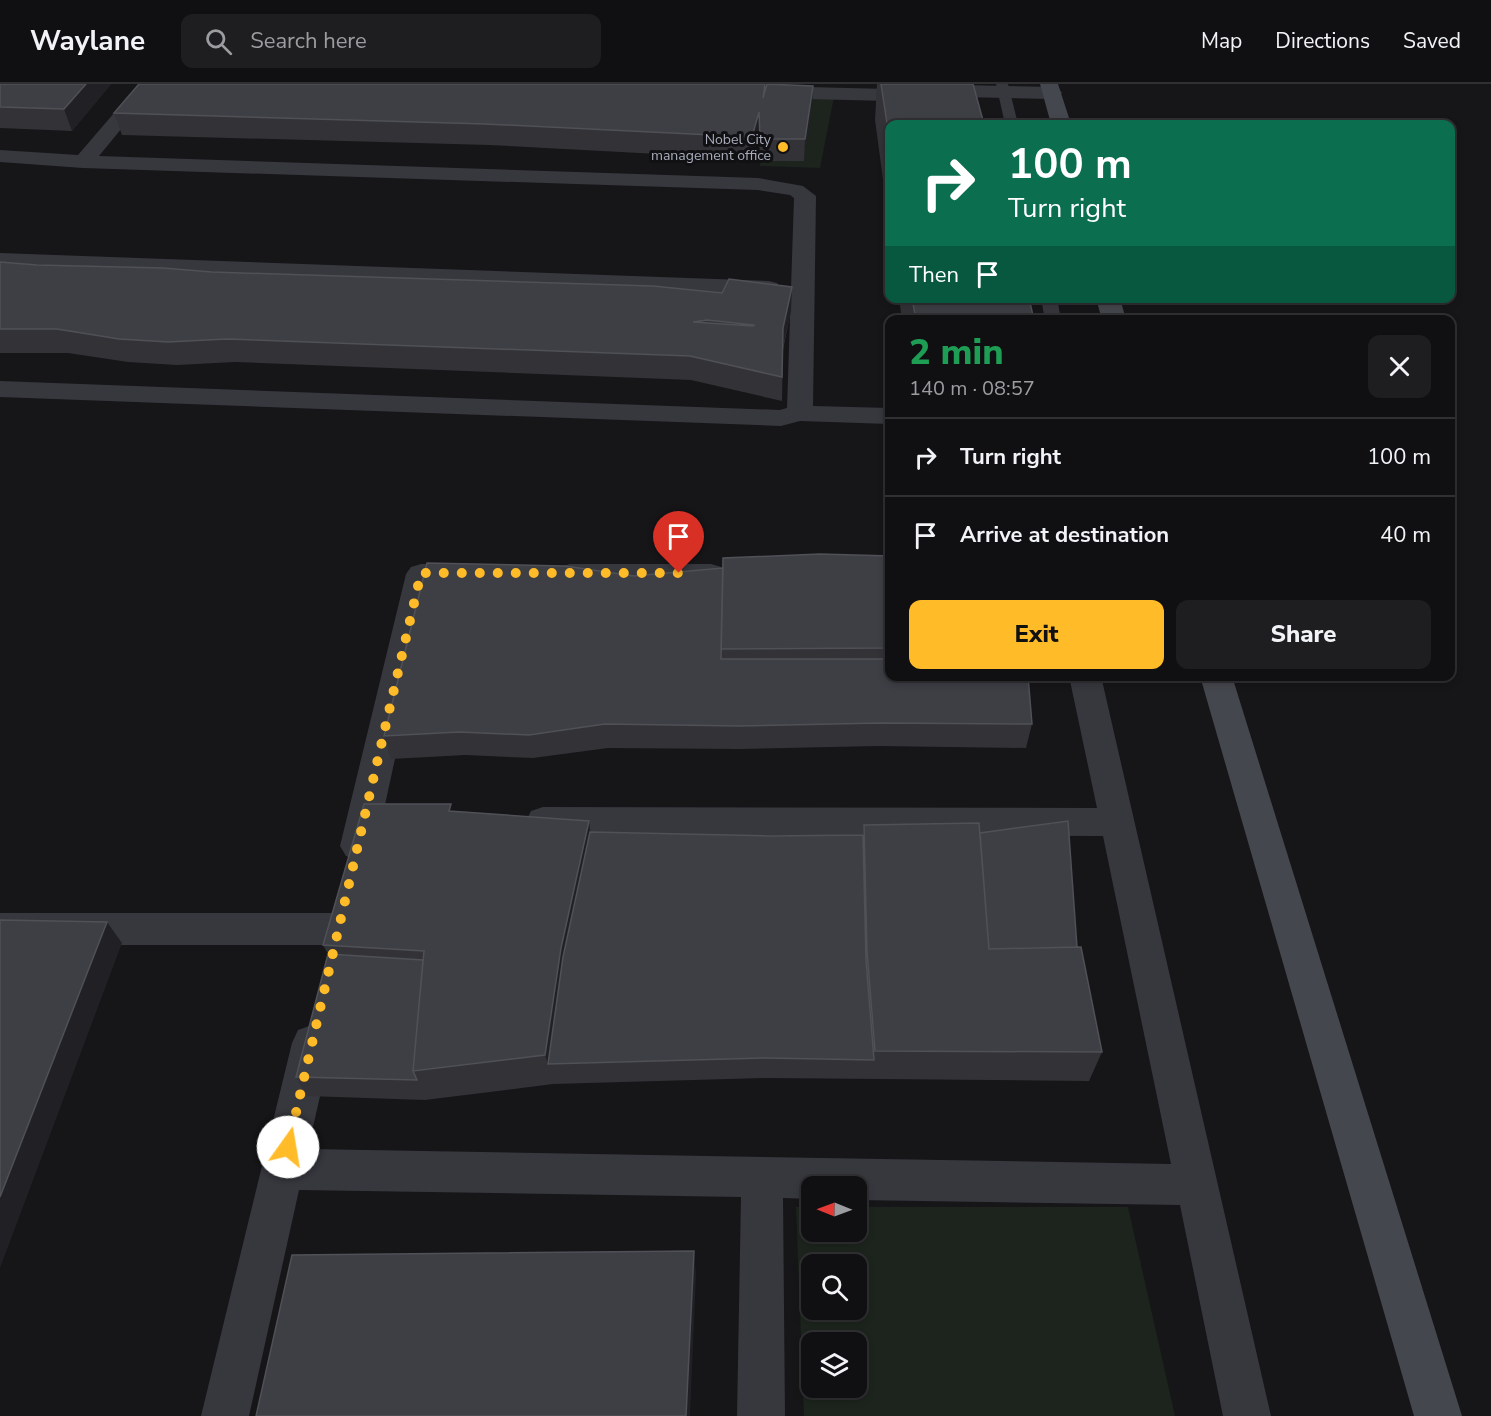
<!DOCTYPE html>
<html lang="en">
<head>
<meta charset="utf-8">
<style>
  :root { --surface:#101013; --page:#1e1e21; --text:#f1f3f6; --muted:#9c9da0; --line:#303033; --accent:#ffbb28 }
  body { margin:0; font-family:"Nunito Sans",sans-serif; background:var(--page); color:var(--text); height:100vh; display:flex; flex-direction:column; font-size:22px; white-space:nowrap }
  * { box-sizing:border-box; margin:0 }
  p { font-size:20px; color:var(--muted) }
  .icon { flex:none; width:33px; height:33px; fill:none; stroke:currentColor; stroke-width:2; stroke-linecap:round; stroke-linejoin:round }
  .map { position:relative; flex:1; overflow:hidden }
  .panel { position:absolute; left:885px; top:231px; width:570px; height:366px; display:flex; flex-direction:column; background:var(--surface); border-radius:12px; box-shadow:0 3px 9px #0003,0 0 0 2px var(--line) }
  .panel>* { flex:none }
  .hud { position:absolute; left:885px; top:36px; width:570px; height:183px; border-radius:12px; box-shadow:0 3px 9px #0003,0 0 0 2px var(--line); background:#0b6e4f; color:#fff; overflow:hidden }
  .needle { width:39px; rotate:271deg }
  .buttons { position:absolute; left:801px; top:1092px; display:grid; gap:12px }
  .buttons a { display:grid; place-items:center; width:66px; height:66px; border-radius:12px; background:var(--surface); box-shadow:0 3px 9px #0003,0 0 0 2px var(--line); font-size:30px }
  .pin { position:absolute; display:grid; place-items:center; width:51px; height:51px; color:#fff; margin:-62px -26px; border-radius:50% 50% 50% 0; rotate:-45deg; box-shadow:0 0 6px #0007 }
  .pin .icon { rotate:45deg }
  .me { position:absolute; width:66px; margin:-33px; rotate:13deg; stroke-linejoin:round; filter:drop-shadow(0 0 4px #0008) }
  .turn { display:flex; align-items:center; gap:21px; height:126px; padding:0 24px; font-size:27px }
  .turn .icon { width:78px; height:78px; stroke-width:2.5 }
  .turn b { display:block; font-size:42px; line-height:51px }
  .then { display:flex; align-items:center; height:57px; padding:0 24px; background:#0003; gap:12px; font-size:22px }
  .round { display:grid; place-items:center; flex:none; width:63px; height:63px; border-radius:12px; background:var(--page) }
  .head { display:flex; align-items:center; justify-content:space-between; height:102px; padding:0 24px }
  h1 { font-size:36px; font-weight:800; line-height:45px; color:#1e9e55 }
  .primary-button { display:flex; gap:12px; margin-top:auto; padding:12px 24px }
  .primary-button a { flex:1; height:69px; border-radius:12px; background:var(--accent); color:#111; font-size:24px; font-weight:800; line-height:69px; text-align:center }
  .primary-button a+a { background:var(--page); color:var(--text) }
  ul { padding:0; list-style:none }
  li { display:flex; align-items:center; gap:18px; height:78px; padding:0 24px; border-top:2px solid var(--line) }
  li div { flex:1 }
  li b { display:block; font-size:22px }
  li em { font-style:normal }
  header { display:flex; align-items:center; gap:36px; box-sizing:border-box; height:84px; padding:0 30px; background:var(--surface); border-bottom:2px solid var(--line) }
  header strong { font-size:28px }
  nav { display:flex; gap:33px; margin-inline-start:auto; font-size:21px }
  .search { width:420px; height:54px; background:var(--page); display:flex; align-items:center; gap:15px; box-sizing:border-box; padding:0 21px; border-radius:12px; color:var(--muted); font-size:22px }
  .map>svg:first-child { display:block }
</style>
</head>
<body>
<header>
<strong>Waylane</strong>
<div class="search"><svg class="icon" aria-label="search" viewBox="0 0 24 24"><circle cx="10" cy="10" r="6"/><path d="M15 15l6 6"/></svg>Search here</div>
<nav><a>Map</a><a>Directions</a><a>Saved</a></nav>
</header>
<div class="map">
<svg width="1491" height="1332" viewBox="0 0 1491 1332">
  <rect width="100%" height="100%" fill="#161619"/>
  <!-- green -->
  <path fill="#1c241d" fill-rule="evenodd" d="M834,13L820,84L760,82V77H804L812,23L766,17Z
    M796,1123H811L812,1148H856L857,1123H1128L1175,1332H804ZM812,1180H856V1226H812ZM812,1258H856V1304H812Z"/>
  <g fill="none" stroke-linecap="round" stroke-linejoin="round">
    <!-- lane -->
    <path fill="#37383e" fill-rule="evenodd" d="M996,0H1008L1018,40H1005Z
      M1041,214H1057L1061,236H1045Z"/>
    <!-- street -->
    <path fill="#37383e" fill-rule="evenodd" d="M139,0H158L99,72L758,94L803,102L816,112L813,322L890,324V340L800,337L781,342L0,313V297L780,326L787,324L794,114L790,111L758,106L83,84L0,78V66L78,71Z
      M916,0L1052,3L1059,5L1062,9L1059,13L1052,15L916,12L888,17L767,14L760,12L757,8L760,4L767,2L888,5Z
      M0,169L769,197L777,199L781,204L777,209L769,211L0,183Z
      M421,480H468L478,483L483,490L478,497L468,500H433L376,762L370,772L358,776L346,772L340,762L406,490L411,483Z
      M570,480H711L721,483L726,490L721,497L711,500H570L560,497L555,490L560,483Z
      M1069,592H1101L1271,1332H1223L1180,1121L856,1116V1102H812V1115L783,1114L785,1332H737L741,1113L299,1106L249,1332H201L292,959L298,946L312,941L326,946L332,959L308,1065L1171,1080L1103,752L543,751L531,747L526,737L531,727L543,723L1097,724Z
      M0,829H339L352,834L357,845L352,856L339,861H0Z"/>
    <!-- secondary -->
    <path fill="#45474e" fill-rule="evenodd" d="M1040,0H1058L1071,40H1051Z
      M1096,214H1120L1126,236H1102Z
      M1200,592H1232L1462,1332H1414Z"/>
  </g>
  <!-- wall -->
  <path fill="#323237" d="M0,0H111L72,47L0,44Z
    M877,0H973L890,40V147L875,36Z
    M766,5L812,23L804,77H760L759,50L752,75L489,61L122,51L114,29Z
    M0,178L791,227L783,266L782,317L691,296L235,278L177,281L128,278L68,269H0Z
    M899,214H1029L1034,236H902Z
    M890,472V592L1032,640L1026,664L878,662L740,665L608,664L533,674L465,671L391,675L384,652L634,492Z
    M453,727L589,737L590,748L770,752L863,751L864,741L980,749L1077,863L1102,968L1089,997L766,994L553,1000L425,1016L307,1012L296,993L328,870L323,861Z"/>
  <!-- shaded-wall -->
  <path fill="#212125" d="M86,0H111L72,47L64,25Z
    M813,2L812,23L804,77L805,55Z
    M759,28V50L752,75V53Z
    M792,203L791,227L782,267L783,244Z
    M589,737L593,770L548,980L545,971L561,864Z
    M107,838L122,859L0,1184V1113Z
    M694,1167L696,1191L690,1332H686Z"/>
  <!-- building -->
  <path fill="#3e3f45" stroke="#4f5157" stroke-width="1.5" fill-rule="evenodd" d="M0,0H86L64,25L0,23Z
    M139,0H765L763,14L767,0L813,2L805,55H760L759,28L752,53L485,40L114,29Z
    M881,0H973L984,40H890V59Z
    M0,178L37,181L163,184L212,188L653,202L722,209L729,195L792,203L783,244L782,293L690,272L227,255L168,258L119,255L57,245H0ZM707,236L754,241L753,242L693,238Z
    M912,214H1029L1034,236H916Z
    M820,470L890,472V564L721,565L723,474Z
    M427,479L565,482L634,492L723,484L721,575H890V592H1028L1032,640L881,639L740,642L605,640L529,651L459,648L384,652Z
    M364,720H451L449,727L589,737L561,864L545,971L413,987L424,867L323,861Z
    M1068,737L1077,863L989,865L980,749Z
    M979,739L989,865L1081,863L1102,968L875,967L867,867L864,741Z
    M590,748L770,752L863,751L866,876L874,976L766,974L548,980L563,873Z
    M0,836L107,838L0,1113Z
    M328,870L423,876L413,987L417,996L296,993Z
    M694,1167L686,1332H256L292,1171Z"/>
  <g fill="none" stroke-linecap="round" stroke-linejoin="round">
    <!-- route -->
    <path stroke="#ffbb28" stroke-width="10" stroke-dasharray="0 18" d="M288,1063L421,489H679"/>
  </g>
  <!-- markers -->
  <circle fill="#ffbb28" stroke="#111114" stroke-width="2" cx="783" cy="63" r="6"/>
  <g text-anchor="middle" stroke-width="6" stroke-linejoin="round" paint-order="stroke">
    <!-- far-poi labels -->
    <g font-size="14" fill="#a7adba" stroke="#111114" text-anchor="end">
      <text x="771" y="60">Nobel City<tspan x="771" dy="16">management office</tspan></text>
    </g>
  </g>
</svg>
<div class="buttons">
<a><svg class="needle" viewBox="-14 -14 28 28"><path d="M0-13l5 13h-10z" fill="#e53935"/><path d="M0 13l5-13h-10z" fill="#9c9da0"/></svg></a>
<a><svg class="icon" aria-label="search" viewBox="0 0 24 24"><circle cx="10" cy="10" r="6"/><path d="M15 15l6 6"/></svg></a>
<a><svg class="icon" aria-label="layers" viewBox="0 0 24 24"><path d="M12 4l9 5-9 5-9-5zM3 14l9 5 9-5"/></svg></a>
</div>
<div class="pin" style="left:679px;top:489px;background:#d93025"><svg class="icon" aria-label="arrive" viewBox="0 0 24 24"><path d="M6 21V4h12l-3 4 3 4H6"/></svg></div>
<svg class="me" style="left:288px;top:1063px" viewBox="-20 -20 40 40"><circle r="19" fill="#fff"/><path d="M0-13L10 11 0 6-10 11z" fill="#ffbb28"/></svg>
<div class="hud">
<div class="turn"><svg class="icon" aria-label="right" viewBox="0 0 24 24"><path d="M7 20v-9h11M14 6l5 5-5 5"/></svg><div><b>100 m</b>Turn right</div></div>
<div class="then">Then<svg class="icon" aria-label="arrive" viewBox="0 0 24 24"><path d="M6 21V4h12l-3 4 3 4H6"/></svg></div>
</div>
<section class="panel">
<div class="head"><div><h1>2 min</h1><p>140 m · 08:57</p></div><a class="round"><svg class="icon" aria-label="close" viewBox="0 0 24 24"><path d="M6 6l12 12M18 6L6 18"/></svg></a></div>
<ul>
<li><svg class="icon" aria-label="right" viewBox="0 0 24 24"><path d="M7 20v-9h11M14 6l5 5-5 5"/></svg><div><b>Turn right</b></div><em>100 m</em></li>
<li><svg class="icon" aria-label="arrive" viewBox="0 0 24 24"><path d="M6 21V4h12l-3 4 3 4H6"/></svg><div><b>Arrive at destination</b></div><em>40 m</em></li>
</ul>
<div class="primary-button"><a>Exit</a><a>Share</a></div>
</section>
</div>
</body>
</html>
